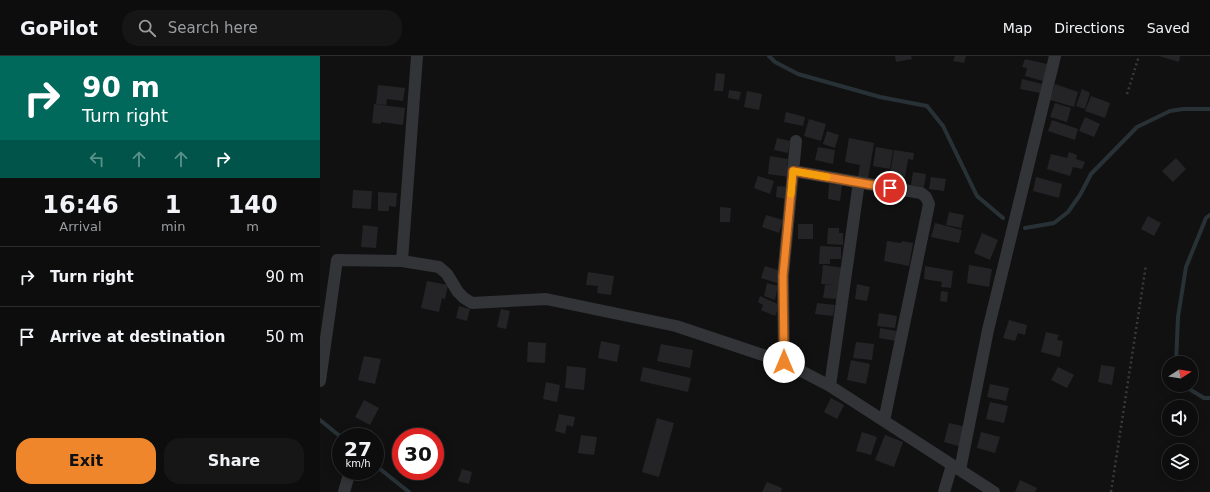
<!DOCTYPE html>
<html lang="en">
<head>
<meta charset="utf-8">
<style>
  :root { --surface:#0d0d0e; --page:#161617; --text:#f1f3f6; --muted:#9a9c9e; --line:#2d2d2e; --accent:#f0862b }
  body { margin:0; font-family:"DejaVu Sans",sans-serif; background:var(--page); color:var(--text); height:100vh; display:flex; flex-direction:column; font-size:15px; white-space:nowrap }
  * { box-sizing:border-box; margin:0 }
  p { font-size:13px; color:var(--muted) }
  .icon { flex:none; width:22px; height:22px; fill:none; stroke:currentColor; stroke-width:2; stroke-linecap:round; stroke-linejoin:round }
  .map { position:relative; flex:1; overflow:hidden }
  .panel { display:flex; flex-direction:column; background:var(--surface); width:320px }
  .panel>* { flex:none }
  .hud { background:#00695c; color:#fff; overflow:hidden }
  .needle { width:26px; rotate:78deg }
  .controls { position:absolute; left:842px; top:300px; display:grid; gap:8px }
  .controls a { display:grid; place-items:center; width:36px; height:36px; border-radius:50%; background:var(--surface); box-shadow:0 2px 10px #0003,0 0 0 1px var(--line); font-size:20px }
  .speed { position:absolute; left:12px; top:372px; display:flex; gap:8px; font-size:20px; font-weight:700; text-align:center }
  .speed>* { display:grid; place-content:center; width:52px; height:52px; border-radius:50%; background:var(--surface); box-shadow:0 2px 10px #0003,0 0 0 1px var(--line); line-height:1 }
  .speed small { font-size:10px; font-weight:400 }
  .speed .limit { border:6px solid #d22; background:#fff; color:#111 }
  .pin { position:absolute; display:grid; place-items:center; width:34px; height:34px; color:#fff; margin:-17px; border:2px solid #fff; border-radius:50%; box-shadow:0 1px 4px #0007 }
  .me { position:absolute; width:44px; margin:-22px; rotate:0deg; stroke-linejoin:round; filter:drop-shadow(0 0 3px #0008) }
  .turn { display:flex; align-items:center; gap:14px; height:84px; padding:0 16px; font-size:18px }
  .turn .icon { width:52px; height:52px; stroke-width:2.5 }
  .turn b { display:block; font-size:28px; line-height:34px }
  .lanes { display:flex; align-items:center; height:38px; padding:0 16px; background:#0003; justify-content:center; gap:20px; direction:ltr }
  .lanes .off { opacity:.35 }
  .eta { display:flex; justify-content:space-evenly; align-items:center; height:68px; text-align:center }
  .eta b { font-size:24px; font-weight:700; line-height:28px }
  .primary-button { display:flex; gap:8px; margin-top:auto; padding:8px 16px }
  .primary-button a { flex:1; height:46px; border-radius:16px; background:var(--accent); color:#111; font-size:16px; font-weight:700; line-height:46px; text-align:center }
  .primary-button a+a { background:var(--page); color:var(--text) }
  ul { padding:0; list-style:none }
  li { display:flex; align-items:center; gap:12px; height:60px; padding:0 16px; border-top:1px solid var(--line) }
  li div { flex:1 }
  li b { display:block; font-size:15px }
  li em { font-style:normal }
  header { display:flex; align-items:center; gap:24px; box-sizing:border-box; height:56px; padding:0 20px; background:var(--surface); border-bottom:1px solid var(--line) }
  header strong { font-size:19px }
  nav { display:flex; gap:22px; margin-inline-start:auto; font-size:14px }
  .search { width:280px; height:36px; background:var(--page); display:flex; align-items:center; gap:10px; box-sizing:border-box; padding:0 14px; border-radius:16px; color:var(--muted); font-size:15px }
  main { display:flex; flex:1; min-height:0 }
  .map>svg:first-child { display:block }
</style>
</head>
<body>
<header>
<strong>GoPilot</strong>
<div class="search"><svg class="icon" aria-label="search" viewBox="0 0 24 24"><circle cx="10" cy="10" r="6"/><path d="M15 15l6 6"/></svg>Search here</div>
<nav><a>Map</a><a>Directions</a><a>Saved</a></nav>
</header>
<main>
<section class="panel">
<div class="hud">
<div class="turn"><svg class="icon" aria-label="right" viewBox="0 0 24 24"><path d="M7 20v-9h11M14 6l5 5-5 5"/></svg><div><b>90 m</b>Turn right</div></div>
<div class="lanes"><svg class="icon off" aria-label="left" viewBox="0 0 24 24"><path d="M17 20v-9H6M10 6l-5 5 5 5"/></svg><svg class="icon off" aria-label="ahead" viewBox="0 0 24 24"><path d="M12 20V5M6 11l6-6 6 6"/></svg><svg class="icon off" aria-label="ahead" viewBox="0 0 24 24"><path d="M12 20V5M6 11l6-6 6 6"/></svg><svg class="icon" aria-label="right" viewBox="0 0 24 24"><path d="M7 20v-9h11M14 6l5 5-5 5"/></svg></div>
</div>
<div class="eta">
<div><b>16:46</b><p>Arrival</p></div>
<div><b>1</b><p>min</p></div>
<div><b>140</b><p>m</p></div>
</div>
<ul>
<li><svg class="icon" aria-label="right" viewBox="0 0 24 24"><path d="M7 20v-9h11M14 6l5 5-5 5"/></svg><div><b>Turn right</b></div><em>90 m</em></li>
<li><svg class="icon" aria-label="arrive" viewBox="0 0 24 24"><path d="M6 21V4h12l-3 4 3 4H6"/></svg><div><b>Arrive at destination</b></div><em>50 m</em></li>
</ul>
<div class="primary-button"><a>Exit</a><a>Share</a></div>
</section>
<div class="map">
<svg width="890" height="436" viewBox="0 0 890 436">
  <rect width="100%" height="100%" fill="#111112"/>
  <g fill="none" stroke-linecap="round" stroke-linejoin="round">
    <!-- stream -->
    <path stroke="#283236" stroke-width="4" d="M449,0L455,6L478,18L560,41L607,50L623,70L657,140L683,162
      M705,172L734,167L748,156L760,139L771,118L817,71L850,55L863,53H890
      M856,307L858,261L866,211L886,162L890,159
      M864,329L866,331L884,342H890
      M0,364L21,381
      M55,409L89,436"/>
  </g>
  <!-- building -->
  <path fill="#242426" d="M575,0H591L592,3L576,6Z
    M635,0H646L644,7L633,5Z
    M839,0H860L859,6Z
    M705,3L727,8L723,25L705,20L707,12L702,11Z
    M396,17L405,18L403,35H394Z
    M702,23L722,28L720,37L700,33Z
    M735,28L758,36L754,51L730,44Z
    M58,29L85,32L83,45L67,43L66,49L56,48Z
    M762,33L770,37L765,53L756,50Z
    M409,34L421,36L419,44L408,42Z
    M427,35L442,38L439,54L424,51Z
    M771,40L790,47L785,62L765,55Z
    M735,47L751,52L747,66L730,61Z
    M54,48L85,52L83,69L61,66V68L52,67Z
    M466,56L485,61L483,70L464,66Z
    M765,61L780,68L774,81L759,75Z
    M489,63L506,68L501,85L484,80Z
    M732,64L758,73L755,84L728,75Z
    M507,75L519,79L515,92L503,88Z
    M457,82L470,85L468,97L454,94Z
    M529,82L554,87L548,123L538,121L540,109L525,106Z
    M498,91L515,94L513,108L495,104Z
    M556,91L573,94L570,113L553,110Z
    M574,94L594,97L593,104L588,103L585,121L570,118Z
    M749,96L757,99L756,103L765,106L762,113L753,111L750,120L727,113L731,98L747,102Z
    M450,100L468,103L467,110L471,111L469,121L448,118Z
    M856,102L866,113L853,126L842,115Z
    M593,116L606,118L604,131L591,129Z
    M438,120L454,125L450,138L434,132Z
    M611,121L626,123L624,135L609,133Z
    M716,121L742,128L739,142L713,135Z
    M509,128L522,129L520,145L508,143Z
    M457,130L467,131L466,143L456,141Z
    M33,134L52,135L51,153L32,152Z
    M58,136L77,137L76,151L69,150V155H58Z
    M400,151L411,152L410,166H400Z
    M629,156L644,159L641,172L626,169Z
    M446,159L463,164L459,177L442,171Z
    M828,160L841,167L834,180L821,173Z
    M615,167L642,174L639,187L611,181Z
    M478,168H493V183H478Z
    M43,169L58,171L56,192L41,191Z
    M508,172H519V177H523V189L507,188Z
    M662,177L678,184L670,204L654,197Z
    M567,185L581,187L582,185L593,187L589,210L564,205Z
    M500,190L521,191V203H510V208H499Z
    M503,209L524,212L522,230H518L517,243L503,242L505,229H515L501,228Z
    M649,209L672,213L669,231L647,227Z
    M445,210L461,215L457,227L441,222Z
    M605,210L633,215L631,232L621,231L622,226L604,223Z
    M268,216L294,220L291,239L277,237L278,230L266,229Z
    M107,225L128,229L125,243L122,242L119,256L101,252Z
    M447,227L458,230L455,244L444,240Z
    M537,228L550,231L547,245L535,243Z
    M621,235L628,236L627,246L620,245Z
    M440,240L460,249L455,260L441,254L443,249L438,246Z
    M497,247L515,249L513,260L495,258Z
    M139,250L150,253L147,265L136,262Z
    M181,253L190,255L186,273L177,271Z
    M559,257L577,260L575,272L557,270Z
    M689,264L707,269L705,279L698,277L695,285L683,282Z
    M560,272L577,275L576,285L559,282Z
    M726,276L739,279L737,284L743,285L740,301L721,296Z
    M281,285L300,289L297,306L278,302Z
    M208,286L226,287L225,307L207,306Z
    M536,286L554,288L552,304L533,302Z
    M341,288L373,294L370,312L337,305Z
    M44,300L61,303L55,328L38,324Z
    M531,304L550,308L546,328L527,324Z
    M781,309L795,311L792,329L778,326Z
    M247,310L266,312L264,334L245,332Z
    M323,311L371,322L368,336L320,325Z
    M738,311L754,319L747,332L731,324Z
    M226,326L240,329L237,346L223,343Z
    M670,328L689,332L686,345L667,341Z
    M511,342L524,349L517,363L504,356Z
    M44,344L59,352L50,369L35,361Z
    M670,346L688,350L684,367L666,363Z
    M239,358L255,361L253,371L247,369L245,378L235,375Z
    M337,362L354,367L339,421L322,416Z
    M629,367L647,371L642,391L624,386Z
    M542,376L557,381L551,399L536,395Z
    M661,376L680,381L675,397L657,392Z
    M261,379L277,381L274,399L258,397Z
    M565,379L583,386L574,411L555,404Z
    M142,413L152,416L149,428L138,425Z
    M700,424L717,432L715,436H695Z
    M447,426L462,432L461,436H442Z"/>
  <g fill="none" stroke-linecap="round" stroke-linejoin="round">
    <!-- path -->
    <path stroke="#383b3e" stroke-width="2.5" stroke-dasharray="2 3" stroke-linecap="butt" d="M807,38L819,0
      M791,436L826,209"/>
    <!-- minor -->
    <path stroke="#323437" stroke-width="12" d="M97,0L82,205L119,211L127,218L138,236L144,242L152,247L226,243L356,270L464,306L510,330L674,436
      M473,115L601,137L606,141L609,148L564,365
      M464,306L463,220L476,85
      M0,325L17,204L82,205
      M510,330L539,126
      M640,414L668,274L735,0
      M24,436L30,415
      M624,436L632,409"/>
  </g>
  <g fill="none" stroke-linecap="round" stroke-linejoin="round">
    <!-- route casing -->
    <g stroke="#9c571c" stroke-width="10">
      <path id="route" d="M464,306L463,220L473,115L570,132"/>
    </g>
    <!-- route -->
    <use href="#route" stroke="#f0862b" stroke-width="7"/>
    <!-- slow -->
    <path stroke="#f59e0b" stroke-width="7" d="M471,138L473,115L507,121"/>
  </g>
</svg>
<div class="controls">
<a><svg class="needle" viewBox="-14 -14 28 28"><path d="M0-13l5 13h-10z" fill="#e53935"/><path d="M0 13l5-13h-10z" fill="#9a9c9e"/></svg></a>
<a><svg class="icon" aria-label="sound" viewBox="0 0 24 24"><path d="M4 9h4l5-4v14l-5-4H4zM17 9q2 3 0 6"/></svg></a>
<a><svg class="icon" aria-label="layers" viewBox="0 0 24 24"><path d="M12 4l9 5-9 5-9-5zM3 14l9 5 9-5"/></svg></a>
</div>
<div class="speed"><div>27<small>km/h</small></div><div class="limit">30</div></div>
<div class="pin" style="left:570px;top:132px;background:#d93025"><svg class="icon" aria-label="arrive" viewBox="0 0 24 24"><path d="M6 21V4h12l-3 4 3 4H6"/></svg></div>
<svg class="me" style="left:464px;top:306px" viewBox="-20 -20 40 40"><circle r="19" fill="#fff"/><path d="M0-13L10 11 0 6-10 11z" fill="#f0862b"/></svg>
</div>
</main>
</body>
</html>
